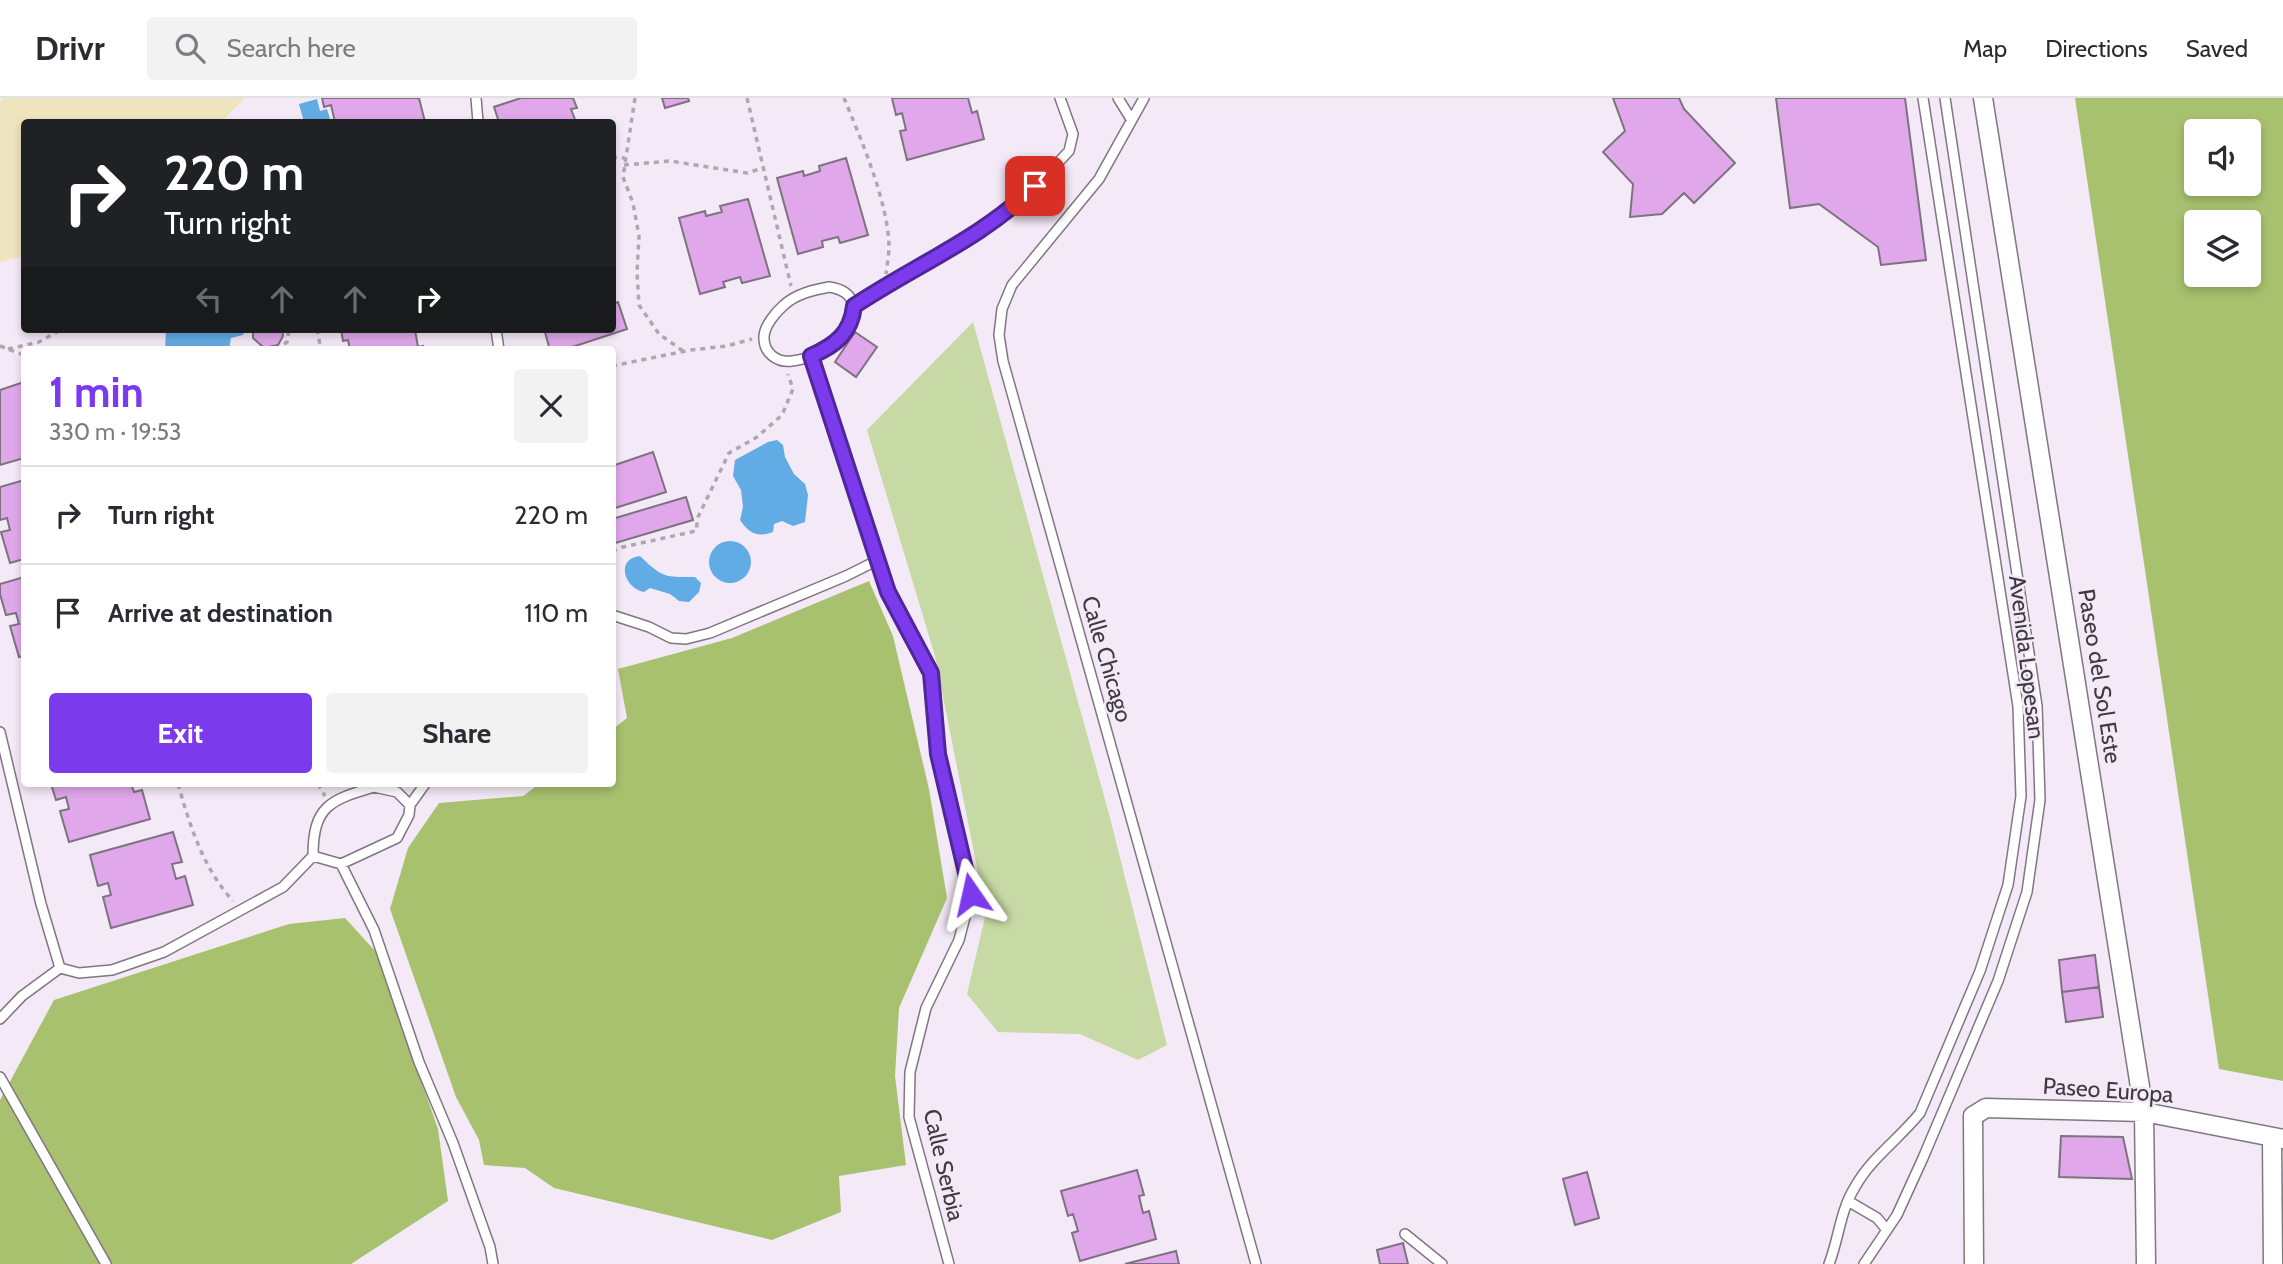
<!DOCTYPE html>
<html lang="en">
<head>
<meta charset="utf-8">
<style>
  :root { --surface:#fff; --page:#f2f2f3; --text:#2b2b33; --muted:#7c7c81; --line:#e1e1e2; --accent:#7c3aed }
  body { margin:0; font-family:Cabin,sans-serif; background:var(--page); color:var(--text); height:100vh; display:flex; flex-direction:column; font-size:26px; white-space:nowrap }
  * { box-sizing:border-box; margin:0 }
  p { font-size:23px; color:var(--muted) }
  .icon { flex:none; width:38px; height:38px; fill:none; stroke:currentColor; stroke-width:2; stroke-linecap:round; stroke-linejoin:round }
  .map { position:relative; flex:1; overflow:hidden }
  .sheet { position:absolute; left:21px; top:248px; width:595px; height:441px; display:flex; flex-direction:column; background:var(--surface); border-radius:7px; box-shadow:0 4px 10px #0003 }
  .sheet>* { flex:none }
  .top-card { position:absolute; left:21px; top:21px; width:595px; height:214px; border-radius:7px; box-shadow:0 4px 10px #0003; background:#202124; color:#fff; overflow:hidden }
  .controls { position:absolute; left:2184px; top:21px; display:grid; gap:14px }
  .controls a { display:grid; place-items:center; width:77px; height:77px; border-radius:7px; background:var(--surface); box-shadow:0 4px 10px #0003; font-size:35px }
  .pin { position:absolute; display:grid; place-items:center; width:60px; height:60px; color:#fff; margin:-30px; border-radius:14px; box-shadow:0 4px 10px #0006 }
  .me { position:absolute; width:77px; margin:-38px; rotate:349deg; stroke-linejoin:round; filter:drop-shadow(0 0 5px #0008) }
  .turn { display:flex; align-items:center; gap:24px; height:147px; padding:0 28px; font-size:32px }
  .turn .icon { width:91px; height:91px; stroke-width:2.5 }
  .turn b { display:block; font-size:49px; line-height:60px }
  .lanes { display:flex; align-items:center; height:66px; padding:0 28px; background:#0003; justify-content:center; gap:35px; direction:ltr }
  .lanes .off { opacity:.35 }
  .round { display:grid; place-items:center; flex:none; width:74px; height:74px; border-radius:7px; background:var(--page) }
  .head { display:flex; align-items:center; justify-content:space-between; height:119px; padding:0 28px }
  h1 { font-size:42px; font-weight:800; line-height:52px; color:var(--accent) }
  .button { display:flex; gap:14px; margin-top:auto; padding:14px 28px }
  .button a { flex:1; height:80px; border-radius:7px; background:var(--accent); color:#fff; font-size:28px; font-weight:800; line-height:80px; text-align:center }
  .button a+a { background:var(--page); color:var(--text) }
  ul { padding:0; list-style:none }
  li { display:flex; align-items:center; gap:21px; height:98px; padding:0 28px; border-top:2px solid var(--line) }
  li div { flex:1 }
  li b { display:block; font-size:26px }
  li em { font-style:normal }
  header { display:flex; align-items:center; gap:42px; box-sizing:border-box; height:98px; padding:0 35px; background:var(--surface); border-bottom:2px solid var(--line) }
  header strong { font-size:33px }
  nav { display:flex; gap:38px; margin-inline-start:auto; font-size:24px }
  .search { width:490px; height:63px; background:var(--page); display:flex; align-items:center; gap:18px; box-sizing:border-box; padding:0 24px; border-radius:7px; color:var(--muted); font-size:26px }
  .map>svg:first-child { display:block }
</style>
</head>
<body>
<header>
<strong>Drivr</strong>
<div class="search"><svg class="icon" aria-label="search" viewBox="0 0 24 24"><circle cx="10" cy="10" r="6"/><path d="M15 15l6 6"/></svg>Search here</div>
<nav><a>Map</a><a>Directions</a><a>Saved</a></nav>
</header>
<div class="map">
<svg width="2283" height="1166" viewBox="0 0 2283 1166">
  <rect width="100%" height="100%" fill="#f4e9f6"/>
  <!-- green -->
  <path fill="#c7d9a4" d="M973,224L1109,716L1167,947L1138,962L1080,936L998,934L967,896L986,815L935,558L867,332Z"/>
  <!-- forest -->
  <path fill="#a8c16f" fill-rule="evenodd" d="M2075,0H2283V983L2219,971ZM2196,33H2249V86H2196ZM2196,124H2249V177H2196Z
    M869,483L893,538L929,691L947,800L899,910L895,978L906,1067L839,1078L841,1114L772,1142L554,1090L525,1070L484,1067L479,1042L456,999L390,811L408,750L439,705L523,698L539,686H612L613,631L627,620L618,571L732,540Z
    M345,820L377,855L438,1031L448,1103L351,1166H0V1002L54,902L289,826Z"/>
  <!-- sand -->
  <path fill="#eee4be" d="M4,0H245L221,24H24V158L0,164V3Z"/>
  <!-- water -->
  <path fill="#61ace4" d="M317,1L320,13L327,11L331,24H304L299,6Z
    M166,231H245L243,237L231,240L229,252H165Z
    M777,342L783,347L785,359L794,376L805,386L808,397L805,424L793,428L782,423L774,426L773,434C757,440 749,435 740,422L743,409L741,392L733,378L735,362L768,344Z
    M709 464a21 21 0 1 1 42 0a21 21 0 1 1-42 0Z
    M640,458C663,480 664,479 695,479L701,485L699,494L689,504L679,503L670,496L650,490L644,494C624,490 615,461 640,458Z"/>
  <!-- building -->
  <path fill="#e0a8eb" stroke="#7d737f" stroke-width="2" d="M322,0H419L425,24H335L331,7L324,9Z
    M521,0H573L577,10L571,11L576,24H499L494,9Z
    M662,0H688L689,3L665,10Z
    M892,0H968L972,15L977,13L984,41L907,62L900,33L906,32L902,15L896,17Z
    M1613,0H1679L1684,11L1735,65L1694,105L1684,95L1662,116L1630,119L1633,86L1603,54L1625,33Z
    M1776,0H1905L1926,162L1881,167L1878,149L1819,106L1790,110Z
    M846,60L868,137L840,145L838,139L822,143L823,149L798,156L777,80L803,73L804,78L820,73L819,68Z
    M748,101L770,178L742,185L740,179L723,184L725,189L700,196L679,120L705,113L706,118L722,114L720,108Z
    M612,204L613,206L618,204L627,231L563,252H550L544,231H612Z
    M253,231H282L283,238L278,247L264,250L253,240Z
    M341,231H421L415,232L418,249L423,248L424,252H350L348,242L343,243Z
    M855,234L877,249L856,279L835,264Z
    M24,284V360L0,367V292Z
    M653,354L666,394L612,411V368Z
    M24,382V461L10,465L1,434L10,432L7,420L0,422V389Z
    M686,399L693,422L612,446V421Z
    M24,479V558L19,559L10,528L19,526L16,515L6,517L0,496V486Z
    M51,686H131L134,694L142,692L150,721L69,744L60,713L69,711L66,699L56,702Z
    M173,734L182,764L172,766L176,781L185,778L193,807L111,830L103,799L111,797L108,785L98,788L90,757Z
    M2095,857L2099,889L2062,894L2059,862Z
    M2099,889L2103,919L2066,924L2062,894Z
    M2061,1038L2123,1039L2132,1081L2059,1079Z
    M1137,1072L1144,1097L1139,1098L1143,1115L1149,1113L1156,1141L1080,1163L1072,1135L1078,1133L1073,1116L1068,1118L1061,1093Z
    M1587,1074L1599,1120L1575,1127L1563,1081Z
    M1403,1145L1408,1166H1380L1377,1152Z
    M1176,1153L1179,1166H1125Z"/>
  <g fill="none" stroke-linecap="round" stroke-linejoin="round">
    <!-- lane casing -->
    <g stroke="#807682" stroke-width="12">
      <path id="lane" d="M476,0L478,24
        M1118,0L1131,21
        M1144,0L1099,81L1012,187L1002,211L999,237L1003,263L1256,1166
        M829,189C857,193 861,216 844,237C832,251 810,261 792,263C777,265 763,255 764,238C765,227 776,214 784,207C796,196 813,192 829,189Z
        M854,208L942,155L1018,105L1052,71L1069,53L1073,36L1060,0
        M496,231L499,252
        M811,258L888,494L931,575L938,656L971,796L959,842L926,910L910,974L909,1019L949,1166
        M612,517L649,529L671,540L686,541L710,535L846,478L878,462
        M0,634L41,806L60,870
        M374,689L397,694L410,707L409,717L397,740L341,766L313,758C313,708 330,702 374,689Z
        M410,707L425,686
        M341,766L374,832L419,964L453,1045L490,1149L493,1166
        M60,870L79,875L112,872L164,854L283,789L313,758
        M0,921L22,898L60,870
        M0,979L106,1166
        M1848,1103L1877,1120L1887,1132
        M1405,1136L1442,1166
        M1829,1166C1839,1140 1840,1113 1855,1089C1871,1060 1899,1041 1920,1015L1980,873L2008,787L2021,698L2018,608L1923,0
        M1864,1166L1897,1117L1923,1060L1998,883L2027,794L2040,702L2037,608L1945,0"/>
    </g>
    <!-- street casing -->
    <g stroke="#807682" stroke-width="21">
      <path id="street" d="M1983,0L2144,1014L2146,1166
        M2272,1039L2273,1166
        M1974,1166L1973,1018L1986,1010L2144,1014L2283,1041"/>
    </g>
    <!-- path -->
    <path stroke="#afa6b0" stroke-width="3.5" stroke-dasharray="5 5" stroke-linecap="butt" d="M635,0L623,79L633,105L639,138L637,174L639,207L659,236L683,253
      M747,0L791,188
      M844,0C861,41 888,104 889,148C889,157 887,167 886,176
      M612,59L625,60
      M624,67L670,63L747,75L763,70
      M317,231L321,252
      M0,248L24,257
      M8,251L39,244L62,231
      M276,252L287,244L289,231
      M612,268L691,252L727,248L752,241
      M612,453L623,449L696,433L698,419L729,355L757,339L782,317L793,291L788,276
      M178,686C190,728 203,770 233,803
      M318,686L325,698"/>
    <!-- lane -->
    <use href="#lane" stroke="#fff" stroke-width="9"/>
    <!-- street -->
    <use href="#street" stroke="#fff" stroke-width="18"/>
  </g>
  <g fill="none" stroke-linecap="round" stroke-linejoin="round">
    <!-- route casing -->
    <g stroke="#51269a" stroke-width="18">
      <path id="route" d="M971,796L938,656L931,575L888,494L811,258C836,247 851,235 854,208C914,168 984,139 1035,88"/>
    </g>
    <!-- route -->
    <use href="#route" stroke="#7c3aed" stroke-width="12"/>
  </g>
  <g text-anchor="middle" stroke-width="5" stroke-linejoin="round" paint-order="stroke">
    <!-- street labels -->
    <g font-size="23" fill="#3e3a3f" stroke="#f4e9f6">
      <text transform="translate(2027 559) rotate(83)" y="8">Avenida Lopesan</text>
      <text transform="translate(1107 561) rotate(74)" y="8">Calle Chicago</text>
      <text transform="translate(2100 578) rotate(81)" y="8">Paseo del Sol Este</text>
      <text transform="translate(2108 992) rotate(4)" y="8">Paseo Europa</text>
      <text transform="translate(944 1067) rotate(77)" y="8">Calle Serbia</text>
    </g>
  </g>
</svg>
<div class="controls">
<a><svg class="icon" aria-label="sound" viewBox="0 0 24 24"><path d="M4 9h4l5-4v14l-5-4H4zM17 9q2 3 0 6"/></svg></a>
<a><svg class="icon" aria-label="layers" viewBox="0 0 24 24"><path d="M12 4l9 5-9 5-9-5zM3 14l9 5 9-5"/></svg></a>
</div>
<div class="pin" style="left:1035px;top:88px;background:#d93025"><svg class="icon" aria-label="arrive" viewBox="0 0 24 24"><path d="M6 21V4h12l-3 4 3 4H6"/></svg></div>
<svg class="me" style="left:971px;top:796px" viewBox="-20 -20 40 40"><path d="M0-17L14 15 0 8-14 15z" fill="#7c3aed" stroke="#fff" stroke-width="4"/></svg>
<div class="top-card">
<div class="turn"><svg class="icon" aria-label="right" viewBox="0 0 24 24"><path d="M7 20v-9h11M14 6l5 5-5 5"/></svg><div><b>220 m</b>Turn right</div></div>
<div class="lanes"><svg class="icon off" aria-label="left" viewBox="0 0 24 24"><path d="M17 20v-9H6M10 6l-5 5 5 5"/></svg><svg class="icon off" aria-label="ahead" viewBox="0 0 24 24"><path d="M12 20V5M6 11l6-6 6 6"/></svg><svg class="icon off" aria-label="ahead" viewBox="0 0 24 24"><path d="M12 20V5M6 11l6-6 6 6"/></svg><svg class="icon" aria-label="right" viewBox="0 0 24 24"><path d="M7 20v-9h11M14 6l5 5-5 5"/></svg></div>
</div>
<section class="sheet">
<div class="head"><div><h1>1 min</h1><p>330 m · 19:53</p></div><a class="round"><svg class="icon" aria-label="close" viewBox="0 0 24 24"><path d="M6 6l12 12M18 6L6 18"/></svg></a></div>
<ul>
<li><svg class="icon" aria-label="right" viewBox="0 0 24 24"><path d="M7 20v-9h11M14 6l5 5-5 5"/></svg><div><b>Turn right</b></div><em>220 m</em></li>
<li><svg class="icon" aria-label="arrive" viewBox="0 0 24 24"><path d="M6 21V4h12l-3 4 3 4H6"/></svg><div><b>Arrive at destination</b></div><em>110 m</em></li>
</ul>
<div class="button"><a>Exit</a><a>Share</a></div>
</section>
</div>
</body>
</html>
